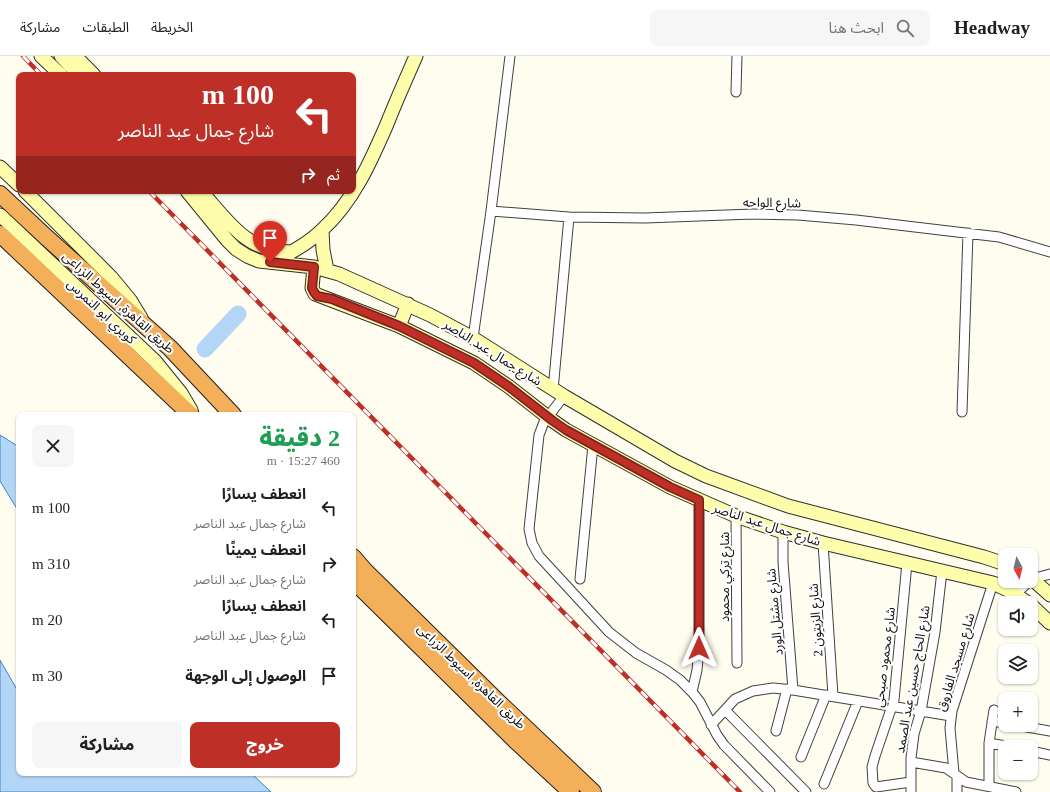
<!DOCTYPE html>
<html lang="ar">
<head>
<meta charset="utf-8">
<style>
  :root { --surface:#fff; --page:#f6f6f6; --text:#202124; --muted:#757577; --line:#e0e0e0; --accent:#bd2f27 }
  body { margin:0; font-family:"Times New Roman","Noto Sans Arabic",serif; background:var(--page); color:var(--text); direction:rtl; height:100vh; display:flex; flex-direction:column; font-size:15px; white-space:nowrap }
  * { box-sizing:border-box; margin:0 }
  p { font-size:13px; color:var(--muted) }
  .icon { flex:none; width:22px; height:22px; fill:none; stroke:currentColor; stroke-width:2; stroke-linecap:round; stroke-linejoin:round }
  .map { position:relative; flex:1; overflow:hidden; direction:ltr }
  .panel { position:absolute; left:16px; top:356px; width:340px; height:364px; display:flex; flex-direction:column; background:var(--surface); border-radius:8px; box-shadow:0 1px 3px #0004; direction:rtl }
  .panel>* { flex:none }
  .guide { position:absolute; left:16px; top:16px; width:340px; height:122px; border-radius:8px; box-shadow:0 1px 3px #0004; direction:rtl; background:#bd2f27; color:#fff; overflow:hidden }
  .needle { width:26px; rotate:173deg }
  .fabs { position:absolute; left:998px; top:492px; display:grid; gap:8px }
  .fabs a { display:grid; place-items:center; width:40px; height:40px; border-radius:8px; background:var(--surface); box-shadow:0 1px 3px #0004; font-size:20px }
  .pin { position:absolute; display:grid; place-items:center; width:34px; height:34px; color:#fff; margin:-41px -17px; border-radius:50% 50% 50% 0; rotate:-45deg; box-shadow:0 0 4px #0007 }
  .pin .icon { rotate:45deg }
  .me { position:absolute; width:44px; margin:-22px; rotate:0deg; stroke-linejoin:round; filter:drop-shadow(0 0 3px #0008) }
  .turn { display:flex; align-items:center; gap:14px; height:84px; padding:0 16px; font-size:18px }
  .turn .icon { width:52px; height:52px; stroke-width:2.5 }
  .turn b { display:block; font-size:28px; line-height:34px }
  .then { display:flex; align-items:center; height:38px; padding:0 16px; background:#0003; gap:8px; font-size:15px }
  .round { display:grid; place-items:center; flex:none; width:42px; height:42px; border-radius:8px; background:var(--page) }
  .summary { display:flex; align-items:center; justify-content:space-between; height:68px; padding:0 16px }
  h1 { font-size:24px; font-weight:800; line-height:30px; color:#1e9e55 }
  .primary-button { display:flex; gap:8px; margin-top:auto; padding:8px 16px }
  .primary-button a { flex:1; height:46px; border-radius:8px; background:var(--accent); color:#fff; font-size:16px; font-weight:800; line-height:46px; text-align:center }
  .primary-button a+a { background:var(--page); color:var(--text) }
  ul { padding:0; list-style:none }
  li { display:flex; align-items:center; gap:12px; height:56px; padding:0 16px }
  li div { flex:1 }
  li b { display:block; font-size:15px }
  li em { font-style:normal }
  header { display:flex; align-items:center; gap:24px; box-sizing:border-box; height:56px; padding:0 20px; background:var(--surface); border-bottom:1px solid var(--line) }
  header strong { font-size:19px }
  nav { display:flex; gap:22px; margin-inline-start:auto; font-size:14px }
  .search { width:280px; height:36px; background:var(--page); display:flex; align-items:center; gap:10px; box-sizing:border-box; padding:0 14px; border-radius:8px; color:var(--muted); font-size:15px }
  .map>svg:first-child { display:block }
</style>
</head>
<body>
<header>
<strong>Headway</strong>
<div class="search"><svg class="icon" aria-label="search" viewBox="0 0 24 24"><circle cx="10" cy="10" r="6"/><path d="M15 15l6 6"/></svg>ابحث هنا</div>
<nav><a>الخريطة</a><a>الطبقات</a><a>مشاركة</a></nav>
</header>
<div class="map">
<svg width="1050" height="736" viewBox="0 0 1050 736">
  <rect width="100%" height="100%" fill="#fffdef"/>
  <!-- water -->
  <path fill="#b4d6f6" stroke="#3c84cc" d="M0,379L19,391V456L0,425Z
    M0,604L19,637V717H251L271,736H0Z"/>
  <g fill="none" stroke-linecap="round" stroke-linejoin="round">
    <!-- river -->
    <path stroke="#b4d6f6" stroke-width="17" d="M205,293L238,258"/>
    <!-- street casing -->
    <g stroke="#414141" stroke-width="11">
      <path id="street" d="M736,36L737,0
        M491,155L569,161L645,162L753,158L798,159L856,164L999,181L1050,196
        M473,282L491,155L510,0
        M553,334L569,161
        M564,340L544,366L539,379L529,473L532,487L539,500L609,576L636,597L666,614L680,624L692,636L700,646L717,679L724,689L770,736
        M962,356L968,177
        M736,460L737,607
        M783,476V506L793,634
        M823,487L833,640
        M907,507L894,644L875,700L872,711L873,727L876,731L911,726
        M580,523L593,389
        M1031,525L1039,521L1050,518
        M1017,539L1021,533L1030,525
        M692,636L697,614L699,592V444
        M725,654L806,736
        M992,665L1005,667
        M711,669L735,643L753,635L773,632L793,634L951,660
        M1015,669L1050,675
        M776,675L787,633
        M989,687L1011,691
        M1031,695L1050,699
        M801,701L826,639
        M911,706L946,712L966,726L1016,736
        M954,717L950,672L952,655L993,527
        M957,720V736
        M824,728L858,645
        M989,730V687L994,654
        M911,736V702L914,678L921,655L935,576L942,515"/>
    </g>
    <!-- secondary casing -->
    <g stroke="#303030" stroke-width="15">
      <path id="secondary" d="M41,0L61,19
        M61,0L79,19
        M75,0L94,19
        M0,111L19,129
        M25,135L111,221L130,244L141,262
        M187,135L227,184L236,193L247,200L259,205L314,211L339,218L430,259L473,282L564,340L675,405L706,420L788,450L984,501L1005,508
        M201,135C228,165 246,196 291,196
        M0,159L155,305L181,337L191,354
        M322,174L323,194L327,214
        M271,206C289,198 308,188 322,174C353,146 371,105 387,68C396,45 406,23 416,0
        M314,211L312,232L315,238L399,270L474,307L508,330L553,365L566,374L670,431L736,460L783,476L823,487L993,527L1010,535L1028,547
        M399,270L408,248
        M1031,522L1050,539
        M1031,549L1050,567"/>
    </g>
    <!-- highway casing -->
    <g stroke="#1f1f1f" stroke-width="18">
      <path id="highway" d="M0,138L46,181L170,292L233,359
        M0,178L191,359
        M353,501L365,515L496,644L593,736
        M353,524L517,686L571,736"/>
    </g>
    <!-- street -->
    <use href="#street" stroke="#fff" stroke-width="9"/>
    <!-- secondary -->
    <use href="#secondary" stroke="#fefdab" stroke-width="13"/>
    <!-- highway -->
    <use href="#highway" stroke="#f3af59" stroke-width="16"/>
    <!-- rail casing -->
    <g stroke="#bd2f27" stroke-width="4.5">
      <path id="rail" d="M23,0L41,19
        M149,135L740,736"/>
    </g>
    <!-- rail -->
    <use href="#rail" stroke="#fff" stroke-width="3" stroke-dasharray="9" stroke-linecap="butt"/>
  </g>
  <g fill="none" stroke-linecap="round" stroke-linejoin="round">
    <!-- route casing -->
    <g stroke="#7b1f19" stroke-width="10">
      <path id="route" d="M270,206L314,211L312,232L314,236L317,240L332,243L399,270L474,307L508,330L553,365L566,374L670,431L699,444V592"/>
    </g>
    <!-- route -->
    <use href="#route" stroke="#bd2f27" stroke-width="7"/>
  </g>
  <g text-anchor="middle" stroke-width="4" stroke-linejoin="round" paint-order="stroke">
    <!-- street labels -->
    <g font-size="13" fill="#0e0e0e" stroke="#fff">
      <text transform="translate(772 146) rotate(1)" y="5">شارع الواحه</text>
      <text transform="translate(119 246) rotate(42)" y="5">طريق القاهرة, اسيوط الزراعى</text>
      <text transform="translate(102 255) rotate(43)" y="5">كوبري ابو النمرس</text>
      <text transform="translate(493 296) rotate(32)" y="5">شارع جمال عبد الناصر</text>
      <text transform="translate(767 468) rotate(18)" y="5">شارع جمال عبد الناصر</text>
      <text transform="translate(724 521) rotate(-90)" y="5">شارع تركي محمود</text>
      <text transform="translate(774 556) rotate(-95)" y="5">شارع مشتل الورد</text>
      <text transform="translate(815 564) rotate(-94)" y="5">شارع الزيتون 2</text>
      <text transform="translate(884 601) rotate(-83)" y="5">شارع محمود صبحي</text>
      <text transform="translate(955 606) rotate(-73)" y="5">شارع مسجد الفاروق</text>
      <text transform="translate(472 620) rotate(44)" y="5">طريق القاهرة, اسيوط الزراعى</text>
      <text transform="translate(912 623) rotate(-80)" y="5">شارع الحاج حسين عبد الصمد</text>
    </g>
  </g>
</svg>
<div class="fabs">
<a><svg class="needle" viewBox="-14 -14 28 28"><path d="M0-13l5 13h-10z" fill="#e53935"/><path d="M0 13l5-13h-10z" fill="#757577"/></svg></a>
<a><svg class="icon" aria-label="sound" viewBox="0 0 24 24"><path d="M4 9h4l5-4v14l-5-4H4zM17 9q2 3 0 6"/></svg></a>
<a><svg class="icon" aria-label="layers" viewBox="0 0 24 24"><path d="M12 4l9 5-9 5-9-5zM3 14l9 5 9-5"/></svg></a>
<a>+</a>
<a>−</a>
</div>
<div class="pin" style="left:270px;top:206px;background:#d93025"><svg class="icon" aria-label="arrive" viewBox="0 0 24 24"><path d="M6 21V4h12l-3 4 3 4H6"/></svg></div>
<svg class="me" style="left:699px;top:592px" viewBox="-20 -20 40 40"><path d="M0-17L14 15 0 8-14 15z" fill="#bd2f27" stroke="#fff" stroke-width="4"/></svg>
<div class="guide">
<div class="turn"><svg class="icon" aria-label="left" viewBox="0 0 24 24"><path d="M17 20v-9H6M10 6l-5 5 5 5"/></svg><div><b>100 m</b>شارع جمال عبد الناصر</div></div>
<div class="then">ثم<svg class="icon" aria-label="right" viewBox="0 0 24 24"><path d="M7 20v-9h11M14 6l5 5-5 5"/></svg></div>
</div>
<section class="panel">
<div class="summary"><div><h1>2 دقيقة</h1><p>460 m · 15:27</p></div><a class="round"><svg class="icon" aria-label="close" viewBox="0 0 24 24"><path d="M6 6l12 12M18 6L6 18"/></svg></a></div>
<ul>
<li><svg class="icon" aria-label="left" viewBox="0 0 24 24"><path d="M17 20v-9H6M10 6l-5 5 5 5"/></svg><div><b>انعطف يسارًا</b><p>شارع جمال عبد الناصر</p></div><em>100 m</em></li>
<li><svg class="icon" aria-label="right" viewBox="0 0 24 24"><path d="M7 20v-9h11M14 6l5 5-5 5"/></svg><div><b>انعطف يمينًا</b><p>شارع جمال عبد الناصر</p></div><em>310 m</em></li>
<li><svg class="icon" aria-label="left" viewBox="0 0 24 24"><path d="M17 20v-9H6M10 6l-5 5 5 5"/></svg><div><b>انعطف يسارًا</b><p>شارع جمال عبد الناصر</p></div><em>20 m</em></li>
<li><svg class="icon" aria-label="arrive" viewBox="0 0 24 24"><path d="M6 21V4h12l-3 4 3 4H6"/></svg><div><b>الوصول إلى الوجهة</b></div><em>30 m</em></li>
</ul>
<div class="primary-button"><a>خروج</a><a>مشاركة</a></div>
</section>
</div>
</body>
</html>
